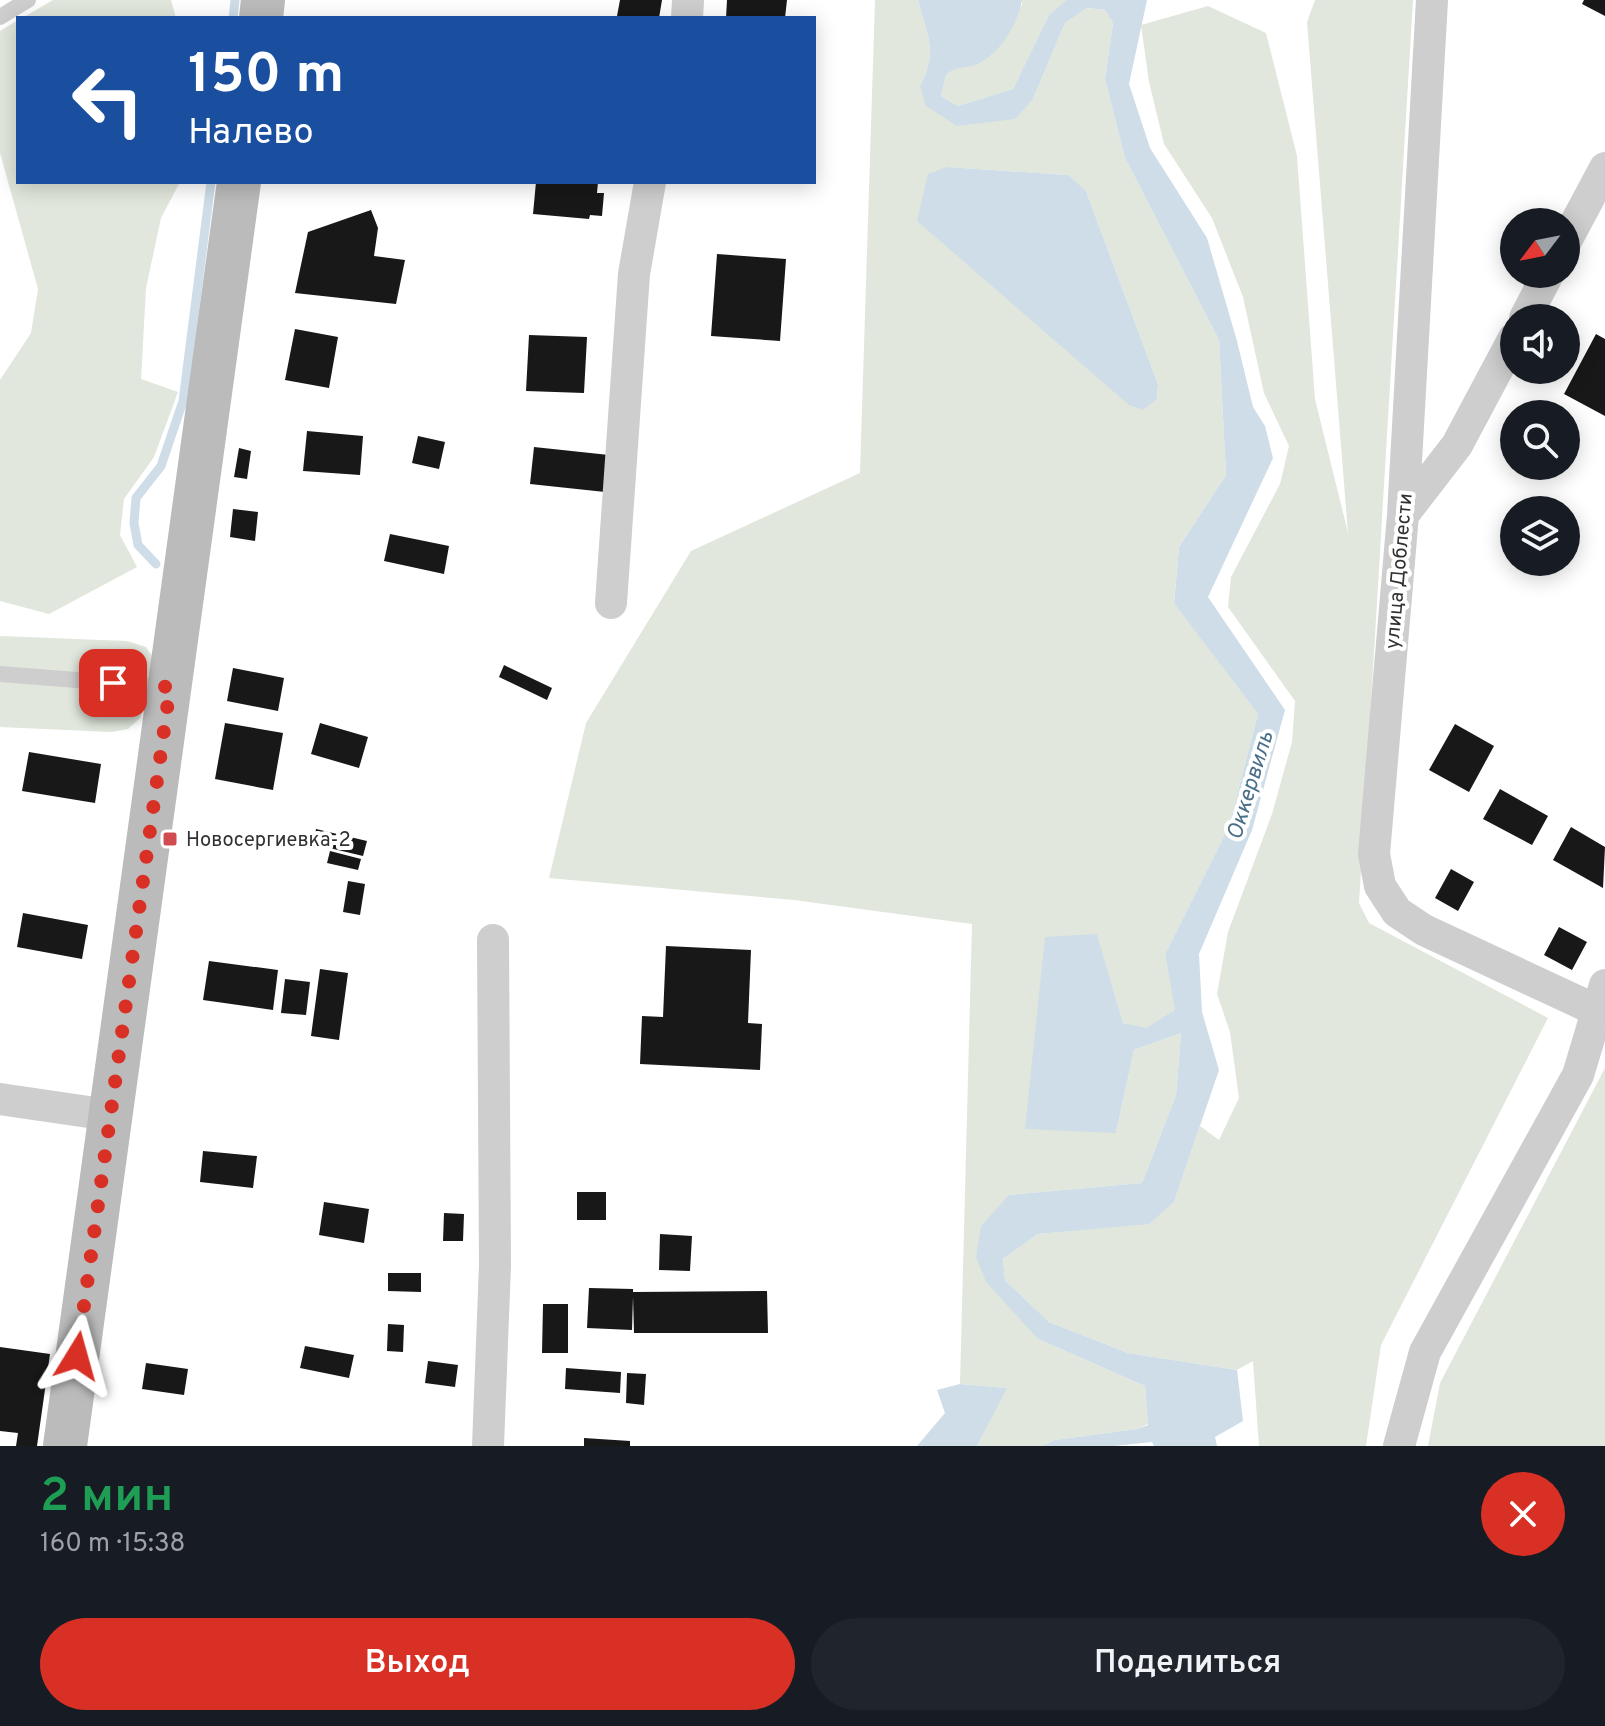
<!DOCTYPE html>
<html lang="ru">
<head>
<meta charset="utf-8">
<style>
  :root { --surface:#171b24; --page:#20242c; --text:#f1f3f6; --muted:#9ea1a6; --accent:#d93025 }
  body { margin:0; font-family:Overpass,sans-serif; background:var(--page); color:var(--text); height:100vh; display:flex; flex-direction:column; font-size:30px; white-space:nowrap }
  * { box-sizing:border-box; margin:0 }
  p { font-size:26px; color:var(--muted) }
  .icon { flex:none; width:44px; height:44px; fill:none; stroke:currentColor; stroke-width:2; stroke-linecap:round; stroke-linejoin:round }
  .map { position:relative; height:1446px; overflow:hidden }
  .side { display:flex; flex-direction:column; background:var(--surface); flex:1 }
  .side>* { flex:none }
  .banner { position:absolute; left:16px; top:16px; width:800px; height:168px; border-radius:0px; box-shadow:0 4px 20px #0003; background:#1a4fa0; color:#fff; overflow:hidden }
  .needle { width:52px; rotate:238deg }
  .tools { position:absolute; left:1500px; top:208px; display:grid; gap:16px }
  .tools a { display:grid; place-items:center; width:80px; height:80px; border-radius:50%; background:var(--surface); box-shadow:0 4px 20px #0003; font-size:40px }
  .pin { position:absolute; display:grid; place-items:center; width:68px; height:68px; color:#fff; margin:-34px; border-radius:16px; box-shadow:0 4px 12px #0006 }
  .me { position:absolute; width:88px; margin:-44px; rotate:8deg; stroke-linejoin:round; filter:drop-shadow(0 0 6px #0008) }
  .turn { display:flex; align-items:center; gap:28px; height:168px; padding:0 40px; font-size:36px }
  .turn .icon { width:104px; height:104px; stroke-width:2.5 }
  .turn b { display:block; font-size:56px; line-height:68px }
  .round { display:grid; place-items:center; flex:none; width:84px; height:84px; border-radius:42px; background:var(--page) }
  .overview { display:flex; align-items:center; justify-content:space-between; height:136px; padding:0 40px }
  h1 { font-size:48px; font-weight:600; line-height:60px; color:#1e9e55 }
  .button { display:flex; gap:16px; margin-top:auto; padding:16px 40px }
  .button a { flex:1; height:92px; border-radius:48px; background:var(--accent); color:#fff; font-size:32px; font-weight:600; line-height:92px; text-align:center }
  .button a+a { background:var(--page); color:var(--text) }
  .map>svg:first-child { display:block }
</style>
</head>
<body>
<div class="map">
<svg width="1605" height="1446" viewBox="0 0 1605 1446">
  <rect width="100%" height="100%" fill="#fff"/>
  <!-- green -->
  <path fill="#e1e7dc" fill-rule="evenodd" d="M53,0H171L176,18H22Z
    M875,0H918C927,38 939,48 920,86L957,126L1033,99L1065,23L1087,8L1105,10L1113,23L1105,79L1125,158L1219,340L1226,475L1179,547L1174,602L1258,714L1229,826L1165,954L1176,1010L1145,1029L1123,1023L1097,935L1045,938L1116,1133L1134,1050L1181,1033L1176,1095L1142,1183L1009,1195L976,1256L1038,1339L1145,1386L1148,1424L1137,1429L1055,1440L1041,1446H977L1006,1388L960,1384L972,924L794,900L549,878L586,723L691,551L860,473ZM947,167L1069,175L1086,191L1158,384L1157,399Z
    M1022,0H1066L1049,15L1013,89L958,106L941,96L946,75L957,67L975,65L1022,5Z
    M1315,0H1413L1359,903L1369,923L1548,1018L1381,1345L1366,1446H1259L1253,1361L1237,1370L1128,1353L1049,1322L1005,1280L1003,1259L1038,1234L1149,1223L1174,1202L1200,1126L1219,1140L1239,1098L1230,1032L1217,994L1228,932L1272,814L1292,742L1295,701L1228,607L1231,577L1280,484L1289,446L1264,393L1243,297L1212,218L1164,144L1149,82L1141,25L1208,6L1266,33L1297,156L1315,399L1348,533L1307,22Z
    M18,20V182H180L161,218L146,288L141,379L178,392L154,457L124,499L120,535L137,567L49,614L0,601V380L31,333L38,289L0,153V31Z
    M0,636L127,641L146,647L154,659L140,718L128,729L111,732L0,727Z
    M1605,1068V1446H1428L1440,1383Z"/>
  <!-- water -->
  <path fill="#cedde7" d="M918,0H1022C1018,24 999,56 975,65C962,69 959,65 946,75L941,96L958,106L1013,89L1049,15L1066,0H1147L1129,84L1150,148L1207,238L1237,341L1253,407L1265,426L1273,458L1208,597L1285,710L1252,830L1199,954L1202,1012L1219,1070L1174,1202L1149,1224L1038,1234L1003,1259L1005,1280L1049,1322L1128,1353L1237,1370L1243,1421L1215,1437L1217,1446H1154L1152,1442L1114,1446H1041L1055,1440L1137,1429L1148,1425L1145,1386L1038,1339L986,1282L976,1257L981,1226L1009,1195L1142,1183L1176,1095L1181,1033L1134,1050L1116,1133L1025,1129L1045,937L1097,934L1123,1023L1146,1028L1175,1010L1165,954L1229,826L1258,714L1174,603L1179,547L1226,475L1219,340L1125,158L1105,79L1113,23L1105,10L1087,8L1065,23L1033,99L1015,119L957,126L926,106L920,86C939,48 927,38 918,0Z
    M947,167L1069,175L1086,191L1158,384L1157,399L1143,410L1129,405L917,221L928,174Z
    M960,1384L1007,1388L977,1446H917L945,1413L937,1390Z"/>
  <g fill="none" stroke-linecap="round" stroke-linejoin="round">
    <!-- stream -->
    <path stroke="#cedde7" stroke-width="9" d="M233,18L235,0
      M156,564L138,545L134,523L136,498L161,466L183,401L211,182"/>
  </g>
  <!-- building -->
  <path fill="#181818" d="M620,0H662L659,18L617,16Z
    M727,0H787L785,18H726Z
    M1584,0H1605V16L1582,4Z
    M536,182H598L597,193H604L602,216L590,215L589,219L533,214Z
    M371,210L378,228L374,256L405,260L396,304L295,293L308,232Z
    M717,254L786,259L780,341L711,336Z
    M295,329L338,337L329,388L285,380Z
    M1596,334L1605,339V416L1564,394Z
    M529,335L587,337L584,393L526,391Z
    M307,431L363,436L360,475L303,471Z
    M418,436L445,442L439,469L412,463Z
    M534,447L609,455L605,492L530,484Z
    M239,448L251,451L247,479L234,477Z
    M233,509L258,512L255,541L230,537Z
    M390,534L449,546L444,574L384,561Z
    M504,665L552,688L547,700L499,677Z
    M233,668L284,678L278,711L227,701Z
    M225,723L283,733L273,790L215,779Z
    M320,723L368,737L359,768L311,754Z
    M1455,724L1494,746L1469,792L1429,770Z
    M29,752L101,764L95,803L22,791Z
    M1500,789L1548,816L1532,845L1483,819Z
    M1571,827L1605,847L1603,888L1553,860Z
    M316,829L367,841L363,856L313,844Z
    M330,851L361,859L358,870L327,863Z
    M1451,869L1474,882L1458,911L1435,898Z
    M348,881L365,884L360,915L343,912Z
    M23,913L88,925L82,959L17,947Z
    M1559,927L1587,942L1572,970L1544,955Z
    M666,946L751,950L748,1023L762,1024L760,1070L640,1064L642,1016L663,1017Z
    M209,961L278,970L273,1010L203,1000Z
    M320,969L348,973L339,1040L311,1036Z
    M285,979L310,982L306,1015L281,1013Z
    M203,1151L257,1156L253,1188L200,1182Z
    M577,1192H606V1220H577Z
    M324,1202L369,1209L364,1243L319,1235Z
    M444,1213L464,1214L463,1241H443Z
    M660,1234L692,1236L690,1271L659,1270Z
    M388,1273H421V1292L388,1291Z
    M589,1288L633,1289V1292L767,1291L768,1333H634L633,1297L632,1330L587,1328Z
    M543,1304H568V1353H542Z
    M388,1324L404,1325L403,1352L387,1351Z
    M305,1346L354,1355L349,1378L300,1368Z
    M0,1347L50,1354L37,1446H16L18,1433L0,1431Z
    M428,1361L458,1365L455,1387L425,1383Z
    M146,1363L188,1369L184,1395L142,1389Z
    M566,1368L621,1372L620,1393L565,1389Z
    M627,1373L646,1374L644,1405L626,1403Z
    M584,1438L630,1441V1446H584Z"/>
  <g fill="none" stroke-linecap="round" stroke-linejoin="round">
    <!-- lane -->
    <path stroke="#cecece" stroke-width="16" d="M0,17L28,0
      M0,674L166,687"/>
    <!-- street -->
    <path stroke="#cecece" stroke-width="32" d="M1432,0L1403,515L1374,854L1380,886L1397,912L1424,930L1598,1011L1605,1010
      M687,18L688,0
      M1566,241L1605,168
      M1525,318L1548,274
      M1403,515L1457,445L1514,338
      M611,603L634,274L650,182
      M0,1099L109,1115
      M488,1446L495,1265L493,940
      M1399,1446L1425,1352L1578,1075L1605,985"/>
    <!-- secondary -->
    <path stroke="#bbb" stroke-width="44" d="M261,18L263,0
      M65,1446L239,182"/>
  </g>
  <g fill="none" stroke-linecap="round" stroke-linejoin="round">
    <!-- route -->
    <path stroke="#d93025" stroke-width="14" stroke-dasharray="0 25.2" d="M77,1356L170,687L113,683"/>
  </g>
  <!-- markers -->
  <rect fill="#d04c51" stroke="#fff" stroke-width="3" x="162" y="831" width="16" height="16" rx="4"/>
  <g text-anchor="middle" stroke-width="8" stroke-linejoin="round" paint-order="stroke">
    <!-- street labels -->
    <g font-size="20" fill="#313131" stroke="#fff">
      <text transform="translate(1398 571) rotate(-85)" y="7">улица Доблести</text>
    </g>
    <!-- poi labels -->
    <g font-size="20" fill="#313131" stroke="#fff" text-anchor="start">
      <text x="186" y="846">Новосергиевка-2</text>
    </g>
    <!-- water labels -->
    <g font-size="22" font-style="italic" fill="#496f8a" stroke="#fff">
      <text transform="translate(1249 785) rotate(-73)" y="8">Оккервиль</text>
    </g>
  </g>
</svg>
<div class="tools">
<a><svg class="needle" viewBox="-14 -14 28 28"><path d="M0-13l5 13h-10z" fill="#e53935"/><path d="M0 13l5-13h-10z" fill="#9ea1a6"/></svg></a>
<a><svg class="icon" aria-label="sound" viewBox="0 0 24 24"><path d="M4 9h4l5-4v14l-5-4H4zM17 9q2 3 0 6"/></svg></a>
<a><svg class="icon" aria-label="search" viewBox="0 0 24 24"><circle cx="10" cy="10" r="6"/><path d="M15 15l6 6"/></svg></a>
<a><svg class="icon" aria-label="layers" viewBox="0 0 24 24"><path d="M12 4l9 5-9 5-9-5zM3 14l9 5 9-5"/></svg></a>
</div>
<div class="pin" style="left:113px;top:683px;background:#d93025"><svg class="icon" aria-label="arrive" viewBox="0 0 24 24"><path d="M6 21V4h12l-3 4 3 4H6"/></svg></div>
<svg class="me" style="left:77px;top:1356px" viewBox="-20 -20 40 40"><path d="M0-17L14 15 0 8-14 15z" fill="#d93025" stroke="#fff" stroke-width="4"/></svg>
<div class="banner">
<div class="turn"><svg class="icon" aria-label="left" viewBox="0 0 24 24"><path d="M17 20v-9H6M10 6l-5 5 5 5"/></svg><div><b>150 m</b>Налево</div></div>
</div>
</div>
<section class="side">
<div class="overview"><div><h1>2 мин</h1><p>160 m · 15:38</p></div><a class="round" style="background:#d93025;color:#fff"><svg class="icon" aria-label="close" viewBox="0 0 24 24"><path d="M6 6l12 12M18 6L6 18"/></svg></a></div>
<div class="button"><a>Выход</a><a>Поделиться</a></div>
</section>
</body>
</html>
